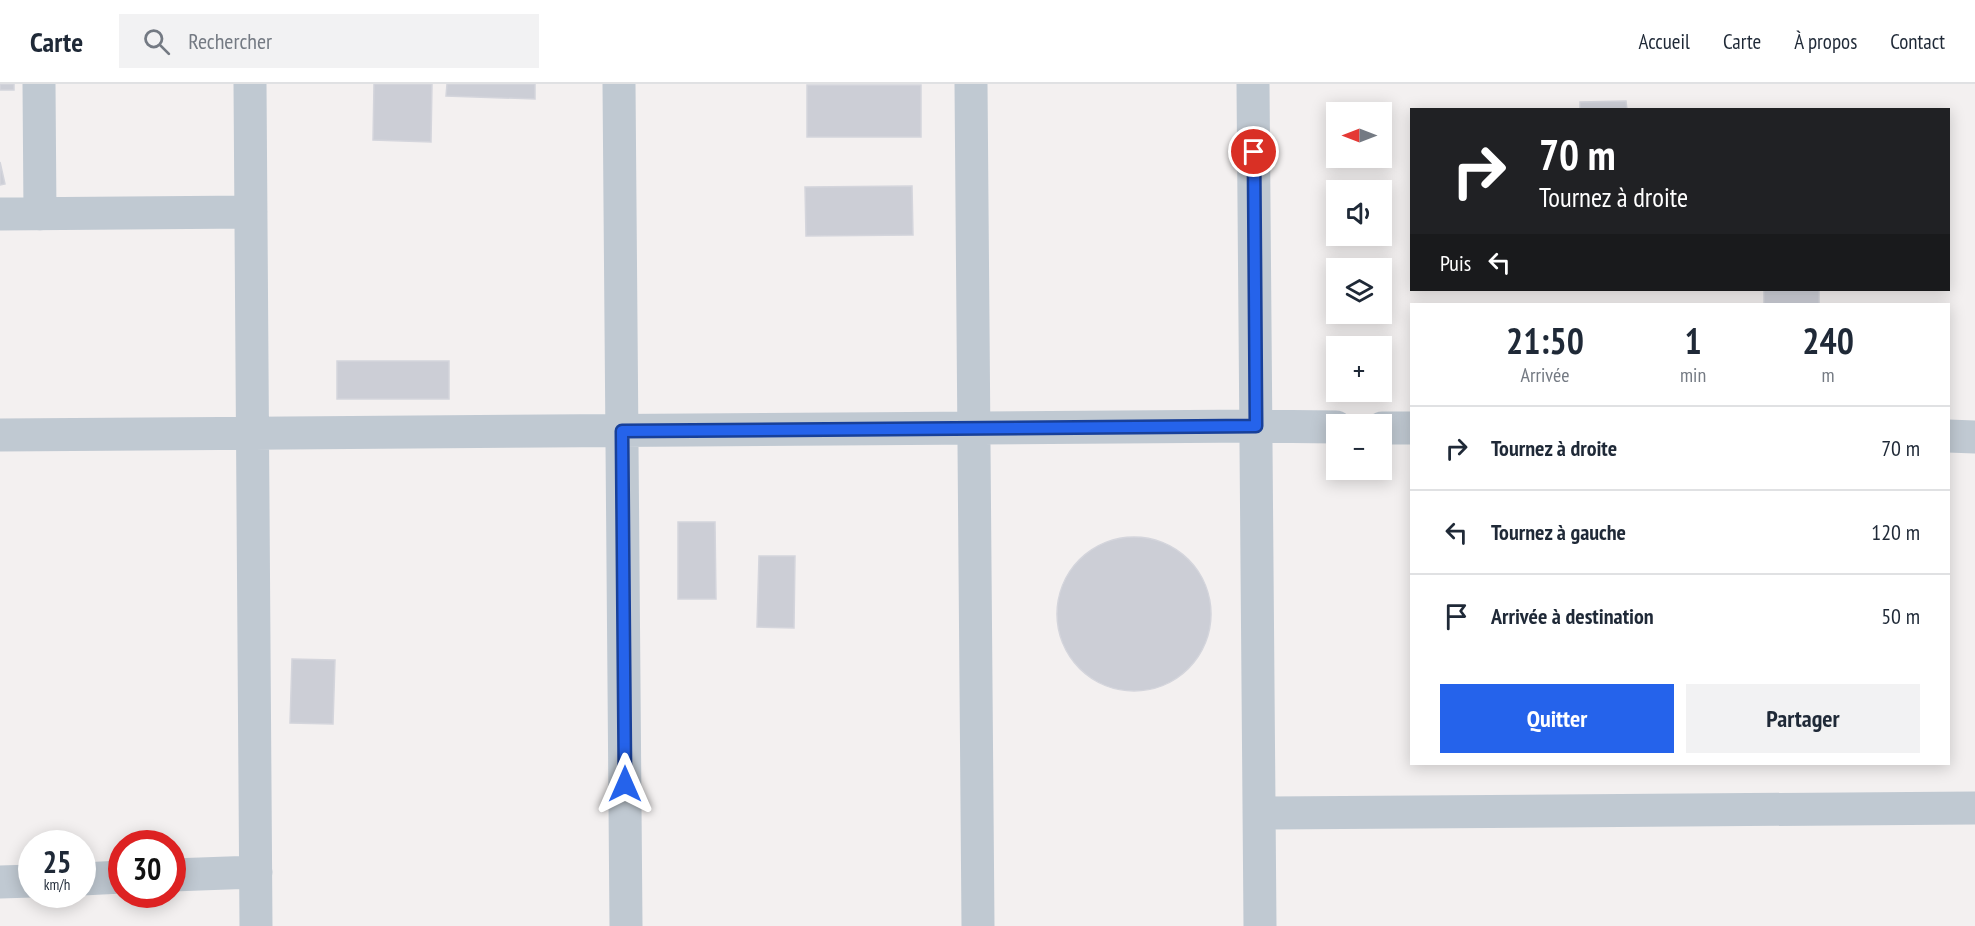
<!DOCTYPE html>
<html lang="fr">
<head>
<meta charset="utf-8">
<style>
  :root { --surface:#fff; --page:#f2f2f3; --text:#1f2937; --muted:#747a83; --line:#e0e1e3; --accent:#2563eb }
  body { margin:0; font-family:"PT Sans Narrow",sans-serif; background:var(--page); color:var(--text); height:100vh; display:flex; flex-direction:column; font-size:22px; white-space:nowrap }
  * { box-sizing:border-box; margin:0 }
  p { font-size:20px; color:var(--muted) }
  .icon { flex:none; width:33px; height:33px; fill:none; stroke:currentColor; stroke-width:2; stroke-linecap:round; stroke-linejoin:round }
  .map { position:relative; flex:1; overflow:hidden }
  .details { position:absolute; left:1410px; top:219px; width:540px; height:462px; display:flex; flex-direction:column; background:var(--surface); border-radius:0px; box-shadow:0 3px 15px #0003 }
  .details>* { flex:none }
  .top-card { position:absolute; left:1410px; top:24px; width:540px; height:183px; border-radius:0px; box-shadow:0 3px 15px #0003; background:#202124; color:#fff; overflow:hidden }
  .needle { width:39px; rotate:270deg }
  .tools { position:absolute; left:1326px; top:18px; display:grid; gap:12px }
  .tools a { display:grid; place-items:center; width:66px; height:66px; border-radius:0px; background:var(--surface); box-shadow:0 3px 15px #0003; font-size:30px }
  .speed { position:absolute; left:18px; top:746px; display:flex; gap:12px; font-size:30px; font-weight:700; text-align:center }
  .speed>* { display:grid; place-content:center; width:78px; height:78px; border-radius:50%; background:var(--surface); box-shadow:0 3px 15px #0003; line-height:1 }
  .speed small { font-size:15px; font-weight:400 }
  .speed .limit { border:9px solid #d22; background:#fff; color:#111 }
  .pin { position:absolute; display:grid; place-items:center; width:51px; height:51px; color:#fff; margin:-26px; border:3px solid #fff; border-radius:50%; box-shadow:0 2px 6px #0007 }
  .me { position:absolute; width:66px; margin:-33px; rotate:0deg; stroke-linejoin:round; filter:drop-shadow(0 0 4px #0008) }
  .turn { display:flex; align-items:center; gap:21px; height:126px; padding:0 30px; font-size:27px }
  .turn .icon { width:78px; height:78px; stroke-width:2.5 }
  .turn b { display:block; font-size:42px; line-height:51px }
  .then { display:flex; align-items:center; height:57px; padding:0 30px; background:#0003; gap:12px; font-size:22px }
  .eta { display:flex; justify-content:space-evenly; align-items:center; height:102px; text-align:center }
  .eta b { font-size:36px; font-weight:700; line-height:42px }
  .action { display:flex; gap:12px; margin-top:auto; padding:12px 30px }
  .action a { flex:1; height:69px; border-radius:0px; background:var(--accent); color:#fff; font-size:24px; font-weight:700; line-height:69px; text-align:center }
  .action a+a { background:var(--page); color:var(--text) }
  ul { padding:0; list-style:none }
  li { display:flex; align-items:center; gap:18px; height:84px; padding:0 30px; border-top:2px solid var(--line) }
  li div { flex:1 }
  li b { display:block; font-size:22px }
  li em { font-style:normal }
  header { display:flex; align-items:center; gap:36px; box-sizing:border-box; height:84px; padding:0 30px; background:var(--surface); border-bottom:2px solid var(--line) }
  header strong { font-size:28px }
  nav { display:flex; gap:33px; margin-inline-start:auto; font-size:21px }
  .search { width:420px; height:54px; background:var(--page); display:flex; align-items:center; gap:15px; box-sizing:border-box; padding:0 21px; border-radius:0px; color:var(--muted); font-size:22px }
  .map>svg:first-child { display:block }
</style>
</head>
<body>
<header>
<strong>Carte</strong>
<div class="search"><svg class="icon" aria-label="search" viewBox="0 0 24 24"><circle cx="10" cy="10" r="6"/><path d="M15 15l6 6"/></svg>Rechercher</div>
<nav><a>Accueil</a><a>Carte</a><a>À propos</a><a>Contact</a></nav>
</header>
<div class="map">
<svg width="1975" height="842" viewBox="0 0 1975 842">
  <rect width="100%" height="100%" fill="#f3f0f0"/>
  <!-- building -->
  <path fill="#ccced6" stroke="#d4d5dc" stroke-width="1.5" d="M0,0H14V6H0Z
    M374,0H432L431,58L373,56Z
    M447,0H535V15L446,12Z
    M807,1H921V53H807Z
    M1626,17L1627,26H1580V18Z
    M0,78L5,100L0,101Z
    M912,102L913,151L806,152L805,103Z
    M1764,206H1819V220H1764Z
    M337,277H449V315H337Z
    M678,438H715L716,515H678Z
    M1057 530a77 77 0 1 1 154 0a77 77 0 1 1-154 0Z
    M759,472H795L794,544L757,543Z
    M292,575L335,576L333,640L290,639Z"/>
  <g fill="none" stroke-linecap="round" stroke-linejoin="round">
    <!-- street -->
    <path stroke="#c0c9d2" stroke-width="33" d="M39,0L40,130
      M250,0L256,842
      M619,0L626,842
      M971,0L978,842
      M1253,0L1260,842
      M0,130L251,128
      M1382,344H1412
      M0,351L1256,342L1336,343
      M1948,352L1975,353
      M1259,729L1975,724
      M172,791L256,788
      M82,795L122,793
      M0,798L32,797"/>
  </g>
  <g fill="none" stroke-linecap="round" stroke-linejoin="round">
    <!-- route casing -->
    <g stroke="#184099" stroke-width="15">
      <path id="route" d="M625,700L622,347L1256,342L1254,68"/>
    </g>
    <!-- route -->
    <use href="#route" stroke="#2563eb" stroke-width="10"/>
  </g>
</svg>
<div class="tools">
<a><svg class="needle" viewBox="-14 -14 28 28"><path d="M0-13l5 13h-10z" fill="#e53935"/><path d="M0 13l5-13h-10z" fill="#747a83"/></svg></a>
<a><svg class="icon" aria-label="sound" viewBox="0 0 24 24"><path d="M4 9h4l5-4v14l-5-4H4zM17 9q2 3 0 6"/></svg></a>
<a><svg class="icon" aria-label="layers" viewBox="0 0 24 24"><path d="M12 4l9 5-9 5-9-5zM3 14l9 5 9-5"/></svg></a>
<a>+</a>
<a>−</a>
</div>
<div class="speed"><div>25<small>km/h</small></div><div class="limit">30</div></div>
<div class="pin" style="left:1254px;top:68px;background:#d93025"><svg class="icon" aria-label="arrive" viewBox="0 0 24 24"><path d="M6 21V4h12l-3 4 3 4H6"/></svg></div>
<svg class="me" style="left:625px;top:700px" viewBox="-20 -20 40 40"><path d="M0-17L14 15 0 8-14 15z" fill="#2563eb" stroke="#fff" stroke-width="4"/></svg>
<div class="top-card">
<div class="turn"><svg class="icon" aria-label="right" viewBox="0 0 24 24"><path d="M7 20v-9h11M14 6l5 5-5 5"/></svg><div><b>70 m</b>Tournez à droite</div></div>
<div class="then">Puis<svg class="icon" aria-label="left" viewBox="0 0 24 24"><path d="M17 20v-9H6M10 6l-5 5 5 5"/></svg></div>
</div>
<section class="details">
<div class="eta">
<div><b>21:50</b><p>Arrivée</p></div>
<div><b>1</b><p>min</p></div>
<div><b>240</b><p>m</p></div>
</div>
<ul>
<li><svg class="icon" aria-label="right" viewBox="0 0 24 24"><path d="M7 20v-9h11M14 6l5 5-5 5"/></svg><div><b>Tournez à droite</b></div><em>70 m</em></li>
<li><svg class="icon" aria-label="left" viewBox="0 0 24 24"><path d="M17 20v-9H6M10 6l-5 5 5 5"/></svg><div><b>Tournez à gauche</b></div><em>120 m</em></li>
<li><svg class="icon" aria-label="arrive" viewBox="0 0 24 24"><path d="M6 21V4h12l-3 4 3 4H6"/></svg><div><b>Arrivée à destination</b></div><em>50 m</em></li>
</ul>
<div class="action"><a>Quitter</a><a>Partager</a></div>
</section>
</div>
</body>
</html>
